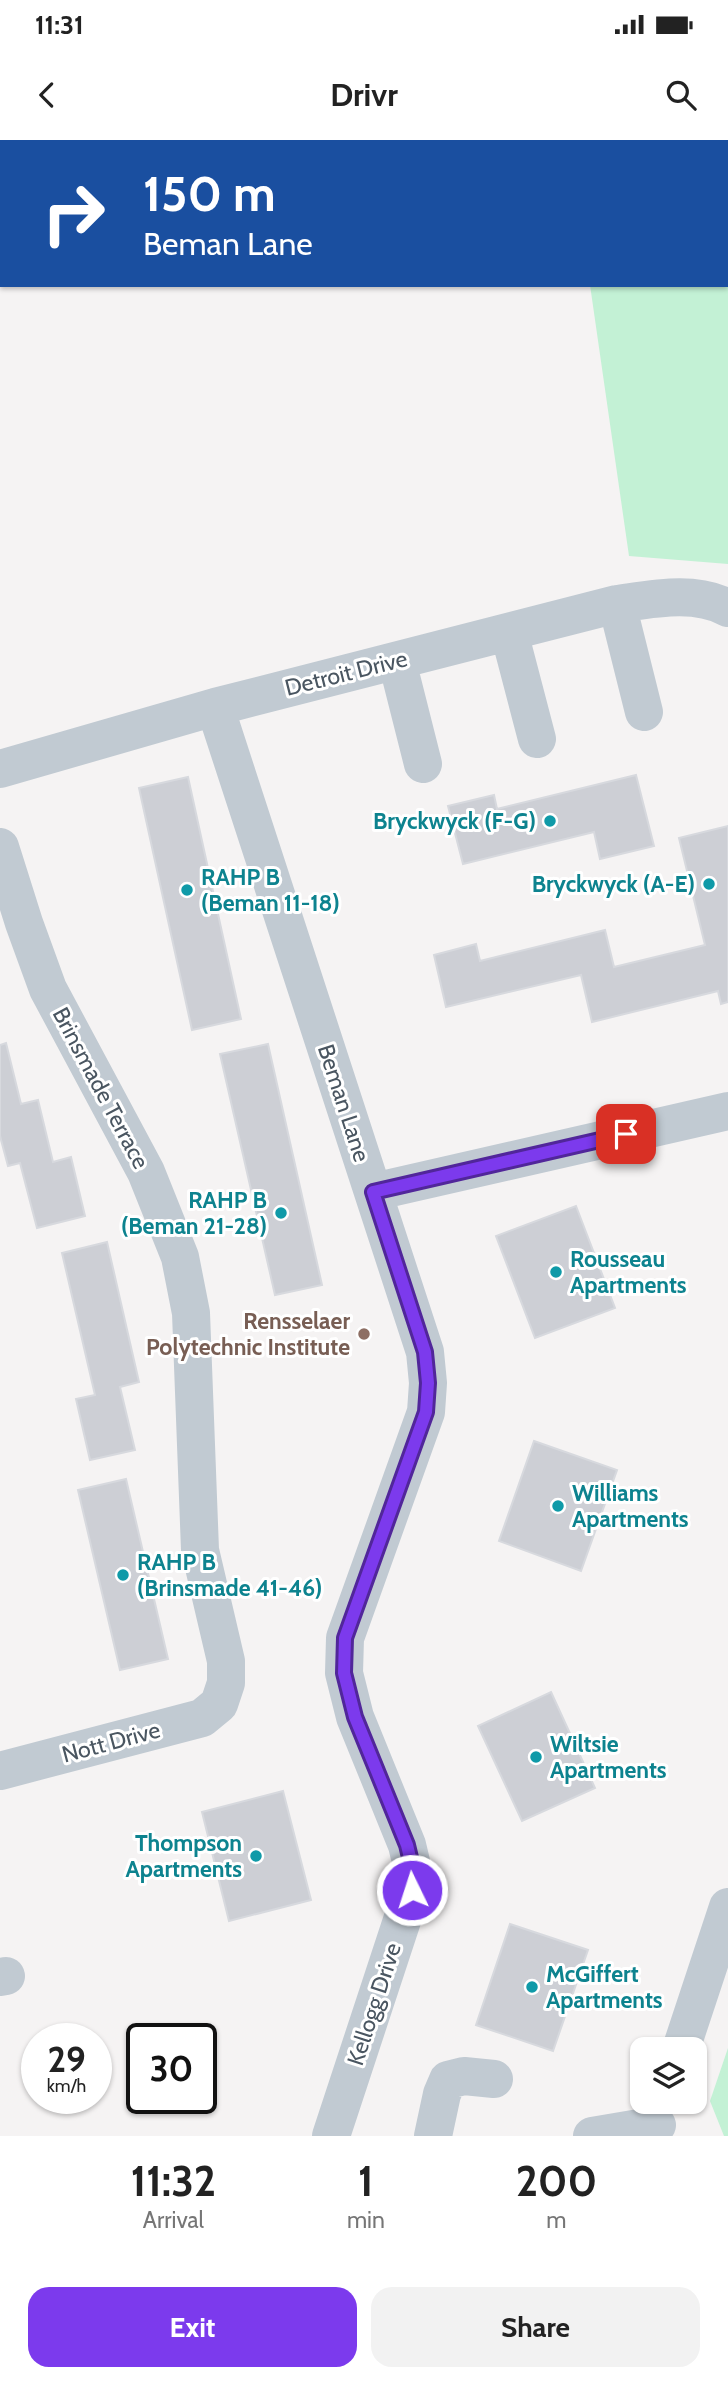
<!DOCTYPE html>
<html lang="en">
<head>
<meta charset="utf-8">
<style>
  :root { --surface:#fff; --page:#f2f2f2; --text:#222; --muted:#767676; --accent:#7c3aed }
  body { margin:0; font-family:Cabin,sans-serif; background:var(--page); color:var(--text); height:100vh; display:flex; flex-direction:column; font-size:26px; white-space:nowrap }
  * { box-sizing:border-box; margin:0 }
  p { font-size:23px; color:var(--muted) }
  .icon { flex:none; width:38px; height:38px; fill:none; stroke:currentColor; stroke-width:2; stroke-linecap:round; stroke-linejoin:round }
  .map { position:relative; height:1996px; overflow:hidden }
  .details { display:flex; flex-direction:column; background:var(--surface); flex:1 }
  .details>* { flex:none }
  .hud { position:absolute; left:0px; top:0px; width:728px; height:147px; box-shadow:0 2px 5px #0004; background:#1a4fa0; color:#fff; overflow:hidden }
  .controls { position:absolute; left:630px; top:1897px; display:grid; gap:14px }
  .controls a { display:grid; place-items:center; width:77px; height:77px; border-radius:14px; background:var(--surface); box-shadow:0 2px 5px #0004; font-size:35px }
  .speed { position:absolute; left:21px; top:1883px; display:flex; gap:14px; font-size:35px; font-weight:700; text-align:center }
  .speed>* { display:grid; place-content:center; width:91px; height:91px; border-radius:50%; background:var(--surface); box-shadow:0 2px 5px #0004; line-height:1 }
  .speed small { font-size:18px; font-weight:400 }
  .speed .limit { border:4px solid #111; border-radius:10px; background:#fff; color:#111 }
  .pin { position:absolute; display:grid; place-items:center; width:60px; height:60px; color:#fff; margin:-30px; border-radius:14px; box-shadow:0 4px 10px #0006 }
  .me { position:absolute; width:77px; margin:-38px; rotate:356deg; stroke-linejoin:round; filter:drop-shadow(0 0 5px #0008) }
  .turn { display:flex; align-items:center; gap:24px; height:147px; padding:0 28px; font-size:32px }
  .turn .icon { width:91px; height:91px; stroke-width:2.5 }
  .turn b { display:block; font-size:49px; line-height:60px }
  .eta { display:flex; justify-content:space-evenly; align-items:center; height:119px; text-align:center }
  .eta b { font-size:42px; font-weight:700; line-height:49px }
  .action { display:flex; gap:14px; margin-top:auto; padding:14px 28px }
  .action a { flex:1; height:80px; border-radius:21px; background:var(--accent); color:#fff; font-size:28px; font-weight:700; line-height:80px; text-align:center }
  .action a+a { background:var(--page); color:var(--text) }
  .status { display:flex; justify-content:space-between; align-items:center; height:49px; padding:0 35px; background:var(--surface); direction:ltr }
  .status svg { height:19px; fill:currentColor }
  header { display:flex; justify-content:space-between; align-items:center; height:91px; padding:0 28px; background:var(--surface); font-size:32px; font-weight:700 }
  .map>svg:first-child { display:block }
</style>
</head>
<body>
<div class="status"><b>11:31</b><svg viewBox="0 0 49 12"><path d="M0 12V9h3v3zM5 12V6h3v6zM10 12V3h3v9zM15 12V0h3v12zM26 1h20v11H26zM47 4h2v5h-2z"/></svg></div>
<header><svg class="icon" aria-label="back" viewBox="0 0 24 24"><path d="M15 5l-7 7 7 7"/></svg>Drivr<svg class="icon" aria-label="search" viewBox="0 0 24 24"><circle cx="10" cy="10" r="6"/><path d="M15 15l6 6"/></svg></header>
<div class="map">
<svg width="728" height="1996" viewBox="0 0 728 1996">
  <rect width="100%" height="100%" fill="#f5f3f3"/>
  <!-- green -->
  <path fill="#c3f1d5" d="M726,106L728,112V424L629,416L590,145H726Z
    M728,1908V1996H724L710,1961Z"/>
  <!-- building -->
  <path fill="#cdcfd5" stroke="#d7d9de" stroke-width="2" d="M636,635L654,706L600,719L594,692L463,724L448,666L494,655L497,669Z
    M188,637L241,879L192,890L139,648Z
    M728,686V862L721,864L718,851L592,882L581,835L446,867L434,815L476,804L480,821L605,790L614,827L705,805L679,698Z
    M6,903L21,964L38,960L53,1022L71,1017L85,1076L37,1088L20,1023L8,1026L0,996V905Z
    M268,904L322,1145L275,1155L220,914Z
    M576,1066L615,1168L535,1198L496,1096Z
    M107,1102L139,1242L120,1247L135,1310L90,1320L76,1259L95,1255L62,1113Z
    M534,1301L617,1330L581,1431L499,1401Z
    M126,1339L168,1519L120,1530L78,1350Z
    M551,1552L595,1648L522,1681L478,1586Z
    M283,1651L311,1760L229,1781L202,1672Z
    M510,1784L588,1810L553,1911L476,1885Z"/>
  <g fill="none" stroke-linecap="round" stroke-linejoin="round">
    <!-- minor -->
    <path stroke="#c1cad2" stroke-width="38" d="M617,464L644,572
      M509,492L537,599
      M397,521L423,624
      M215,567L425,1212L428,1243L426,1272L345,1498L344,1533L355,1577L407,1705L412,1726V1750L331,1996
      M0,629L215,567L617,464C653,459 695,450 728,468
      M0,707L24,783L48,849L146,1032L180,1117L191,1173L200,1410L226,1521V1543L219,1564L202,1578L0,1631
      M373,1052L728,971
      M0,1837L6,1836
      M681,1909L728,1767
      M433,1996L442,1954L448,1940L464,1936L494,1939
      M592,1996L657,1985"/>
  </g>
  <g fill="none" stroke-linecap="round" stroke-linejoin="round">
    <!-- route casing -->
    <g stroke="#51269a" stroke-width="18">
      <path id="route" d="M412,1750V1726L407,1705L355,1577L344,1533L345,1498L426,1272L428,1243L425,1212L373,1052L626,994"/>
    </g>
    <!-- route -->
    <use href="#route" stroke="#7c3aed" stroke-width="12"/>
  </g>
  <!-- markers -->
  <g fill="#0f9aa8" stroke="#fff" stroke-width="2.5">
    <circle cx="550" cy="681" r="7"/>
    <circle cx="709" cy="744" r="7"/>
    <circle cx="187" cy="750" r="7"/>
    <circle cx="281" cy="1073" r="7"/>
    <circle cx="556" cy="1132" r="7"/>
    <circle cx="558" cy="1366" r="7"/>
    <circle cx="123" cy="1435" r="7"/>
    <circle cx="536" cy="1617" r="7"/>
    <circle cx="256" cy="1716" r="7"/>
    <circle cx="532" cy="1847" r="7"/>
  </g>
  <circle fill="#8d6e63" stroke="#fff" stroke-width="2.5" cx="364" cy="1194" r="7"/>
  <g text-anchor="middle" stroke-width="6" stroke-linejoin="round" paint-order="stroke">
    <!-- street labels -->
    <g font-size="23" fill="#4a5661" stroke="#fff">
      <text transform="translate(346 533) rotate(-14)" y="8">Detroit Drive</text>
      <text transform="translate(101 948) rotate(62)" y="8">Brinsmade Terrace</text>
      <text transform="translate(344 963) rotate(72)" y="8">Beman Lane</text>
      <text transform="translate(111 1602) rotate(-15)" y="8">Nott Drive</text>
      <text transform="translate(374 1864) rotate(-72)" y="8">Kellogg Drive</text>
    </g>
    <!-- culture labels -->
    <g font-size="23" font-weight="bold" fill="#0d838f" stroke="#fff" text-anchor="start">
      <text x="536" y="689" text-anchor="end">Bryckwyck (F-G)</text>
      <text x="201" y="745">RAHP B<tspan x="201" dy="26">(Beman 11-18)</tspan></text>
      <text x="695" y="752" text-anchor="end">Bryckwyck (A-E)</text>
      <text x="267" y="1068" text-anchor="end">RAHP B<tspan x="267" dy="26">(Beman 21-28)</tspan></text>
      <text x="570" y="1127">Rousseau<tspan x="570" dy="26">Apartments</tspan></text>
      <text x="572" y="1361">Williams<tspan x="572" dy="26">Apartments</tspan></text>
      <text x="137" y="1430">RAHP B<tspan x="137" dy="26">(Brinsmade 41-46)</tspan></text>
      <text x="550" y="1612">Wiltsie<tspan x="550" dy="26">Apartments</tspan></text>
      <text x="242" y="1711" text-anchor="end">Thompson<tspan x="242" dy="26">Apartments</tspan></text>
      <text x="546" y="1842">McGiffert<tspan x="546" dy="26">Apartments</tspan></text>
    </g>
    <!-- education labels -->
    <g font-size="23" font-weight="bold" fill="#785e54" stroke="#fff" text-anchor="end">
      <text x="350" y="1189">Rensselaer<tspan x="350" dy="26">Polytechnic Institute</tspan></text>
    </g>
  </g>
</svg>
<div class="controls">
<a><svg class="icon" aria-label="layers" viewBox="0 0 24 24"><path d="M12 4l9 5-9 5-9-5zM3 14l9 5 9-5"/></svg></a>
</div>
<div class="speed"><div>29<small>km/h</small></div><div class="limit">30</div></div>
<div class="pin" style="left:626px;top:994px;background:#d93025"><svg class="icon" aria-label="arrive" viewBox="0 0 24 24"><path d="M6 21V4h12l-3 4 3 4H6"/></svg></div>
<svg class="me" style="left:412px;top:1750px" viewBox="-20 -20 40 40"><circle r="17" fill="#7c3aed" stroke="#fff" stroke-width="3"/><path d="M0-11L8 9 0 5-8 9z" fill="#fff"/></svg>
<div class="hud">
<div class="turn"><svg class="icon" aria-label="right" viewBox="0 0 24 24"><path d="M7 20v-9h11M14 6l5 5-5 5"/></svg><div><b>150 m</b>Beman Lane</div></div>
</div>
</div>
<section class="details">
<div class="eta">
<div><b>11:32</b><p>Arrival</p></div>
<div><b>1</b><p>min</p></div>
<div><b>200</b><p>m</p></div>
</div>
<div class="action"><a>Exit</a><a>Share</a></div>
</section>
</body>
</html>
